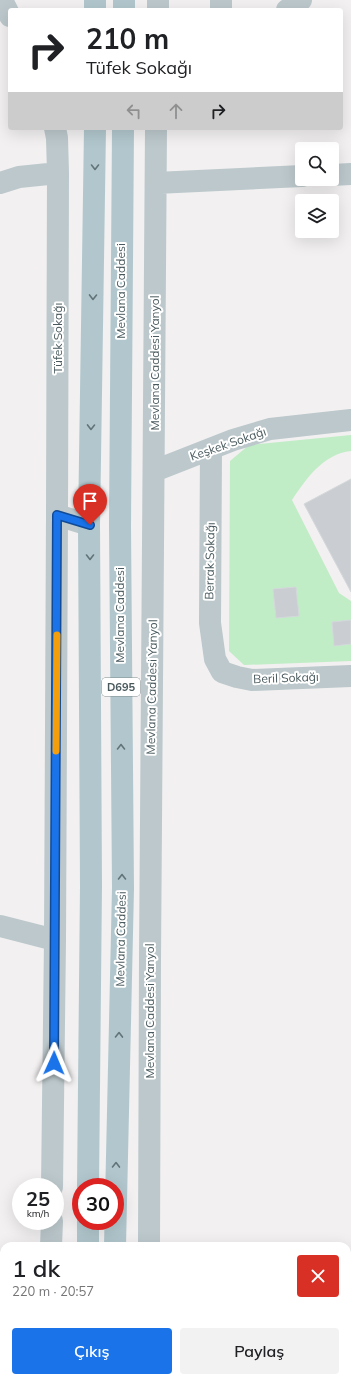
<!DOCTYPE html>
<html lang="tr">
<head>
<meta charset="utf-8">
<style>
  :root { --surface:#fff; --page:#f2f2f2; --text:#202124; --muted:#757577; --accent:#1a73e8 }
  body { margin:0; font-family:Mulish,sans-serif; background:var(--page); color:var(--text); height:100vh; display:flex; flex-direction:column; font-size:15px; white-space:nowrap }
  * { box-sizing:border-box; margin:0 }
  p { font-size:13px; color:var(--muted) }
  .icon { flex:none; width:22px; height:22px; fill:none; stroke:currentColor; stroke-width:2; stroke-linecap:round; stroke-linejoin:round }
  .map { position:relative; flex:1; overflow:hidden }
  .panel { position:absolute; left:0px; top:1242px; width:351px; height:140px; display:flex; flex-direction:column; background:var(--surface); border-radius:12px 12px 0 0; box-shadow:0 4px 16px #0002 }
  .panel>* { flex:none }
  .banner { position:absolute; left:8px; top:8px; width:335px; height:122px; border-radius:4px; box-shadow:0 4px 16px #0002; background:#fff; color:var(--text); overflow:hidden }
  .buttons { position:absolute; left:295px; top:142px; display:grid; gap:8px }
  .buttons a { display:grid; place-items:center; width:44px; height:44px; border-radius:4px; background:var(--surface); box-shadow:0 4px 16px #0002; font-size:20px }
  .speed { position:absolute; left:12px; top:1178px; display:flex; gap:8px; font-size:20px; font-weight:700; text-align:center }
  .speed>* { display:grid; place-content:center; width:52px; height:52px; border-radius:50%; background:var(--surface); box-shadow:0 4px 16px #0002; line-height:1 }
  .speed small { font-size:10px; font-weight:400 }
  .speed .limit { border:6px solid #d22; background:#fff; color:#111 }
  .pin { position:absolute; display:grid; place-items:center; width:34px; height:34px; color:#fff; margin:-41px -17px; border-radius:50% 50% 50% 0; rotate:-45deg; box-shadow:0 0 4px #0007 }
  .pin .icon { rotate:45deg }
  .me { position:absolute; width:44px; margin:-22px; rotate:1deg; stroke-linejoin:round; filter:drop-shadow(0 0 3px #0008) }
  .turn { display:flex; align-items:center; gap:14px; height:84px; padding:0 12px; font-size:18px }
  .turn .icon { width:52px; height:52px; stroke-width:2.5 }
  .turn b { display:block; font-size:28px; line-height:34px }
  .lanes { display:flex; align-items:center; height:38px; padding:0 12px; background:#0003; justify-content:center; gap:20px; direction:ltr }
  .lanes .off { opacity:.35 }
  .round { display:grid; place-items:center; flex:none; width:42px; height:42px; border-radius:4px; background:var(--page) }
  .summary { display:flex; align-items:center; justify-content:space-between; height:68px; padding:0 12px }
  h1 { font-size:24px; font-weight:600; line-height:30px }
  .cta { display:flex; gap:8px; margin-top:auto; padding:8px 12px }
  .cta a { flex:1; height:46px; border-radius:4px; background:var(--accent); color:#fff; font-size:16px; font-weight:600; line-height:46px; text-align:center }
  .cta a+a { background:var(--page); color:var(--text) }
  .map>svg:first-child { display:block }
</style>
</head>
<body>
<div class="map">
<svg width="351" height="1382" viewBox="0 0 351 1382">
  <rect width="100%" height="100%" fill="#f2f0f0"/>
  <!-- green -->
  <path fill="#c0edc6" d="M351,435V451C323,454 306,479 292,500L339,593L351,601V661L244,665L229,651L230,461L249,445Z"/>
  <!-- building -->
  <path fill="#caced2" stroke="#d4d8db" d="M351,479V592L304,504Z
    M296,587L299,616L276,618L273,589Z
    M351,620V644L334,646L332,622Z"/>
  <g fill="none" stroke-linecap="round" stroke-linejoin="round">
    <!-- minor -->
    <path stroke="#bcc8cc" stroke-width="22" d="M2,0L10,16
      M158,10V0
      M221,10V0
      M287,10L301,0
      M55,128L57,138L58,173L57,515L89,525
      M332,175L351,174
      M0,183L19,177L58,173
      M156,183L302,176
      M211,449L210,623L215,659L222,672L237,677L252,680L351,676
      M154,471L233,440L270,429L351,420
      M0,926L55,940
      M52,1187L55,940L57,515
      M51,1246L52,1221
      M149,1246L150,960L156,128
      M55,1382L68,1378
      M149,1382V1378"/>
    <!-- major -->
    <path stroke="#b1c7cd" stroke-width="22" d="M95,10V0
      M124,10V0
      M88,1187L91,885L89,525L95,128
      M88,1246V1221
      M115,1246L123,888L120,526L123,128
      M86,1382V1378
      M112,1382V1378"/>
  </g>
  <!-- one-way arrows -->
  <defs><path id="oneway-chevron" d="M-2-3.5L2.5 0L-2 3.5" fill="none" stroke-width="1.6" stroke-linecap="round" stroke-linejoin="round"/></defs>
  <g stroke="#627478">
    <use href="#oneway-chevron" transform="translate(95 167) rotate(90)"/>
    <use href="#oneway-chevron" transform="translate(93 297) rotate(91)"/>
    <use href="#oneway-chevron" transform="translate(91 427) rotate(91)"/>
    <use href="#oneway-chevron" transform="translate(90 557) rotate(90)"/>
    <use href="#oneway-chevron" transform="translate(121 747) rotate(-90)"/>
    <use href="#oneway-chevron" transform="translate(122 877) rotate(-90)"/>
    <use href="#oneway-chevron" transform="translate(119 1035) rotate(-89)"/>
    <use href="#oneway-chevron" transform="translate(116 1165) rotate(-89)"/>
  </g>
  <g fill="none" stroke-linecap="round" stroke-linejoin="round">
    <!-- route casing -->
    <g stroke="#114b97" stroke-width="10">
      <path id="route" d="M54,1063L57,515L90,525"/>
    </g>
    <!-- route -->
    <use href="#route" stroke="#1a73e8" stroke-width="7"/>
    <!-- slow -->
    <path stroke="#f59e0b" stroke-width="7" d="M56,751L57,635"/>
  </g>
  <g text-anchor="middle" stroke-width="4" stroke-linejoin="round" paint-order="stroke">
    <!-- shield labels -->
    <rect fill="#fff" stroke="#7f8a8d" stroke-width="1" x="102" y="678" width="38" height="18" rx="3"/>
    <g font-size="11" font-weight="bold" fill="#48585c">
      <text x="121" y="691">D695</text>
    </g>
    <!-- street labels -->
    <g font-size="12" fill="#48585c" stroke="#fff">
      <text transform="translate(121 291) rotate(-90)" y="4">Mevlana Caddesi</text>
      <text transform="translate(58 338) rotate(-90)" y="4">Tüfek Sokağı</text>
      <text transform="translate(155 363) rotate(-90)" y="4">Mevlana Caddesi Yanyol</text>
      <text transform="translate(228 444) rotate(-19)" y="4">Keşkek Sokağı</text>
      <text transform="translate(210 561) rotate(-89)" y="4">Berrak Sokağı</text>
      <text transform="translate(120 615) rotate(-90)" y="4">Mevlana Caddesi</text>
      <text transform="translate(286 678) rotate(-2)" y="4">Beril Sokağı</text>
      <text transform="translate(152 687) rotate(-89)" y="4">Mevlana Caddesi Yanyol</text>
      <text transform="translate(121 939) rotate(-89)" y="4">Mevlana Caddesi</text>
      <text transform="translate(150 1011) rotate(-90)" y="4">Mevlana Caddesi Yanyol</text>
    </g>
  </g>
</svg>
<div class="buttons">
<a><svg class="icon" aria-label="search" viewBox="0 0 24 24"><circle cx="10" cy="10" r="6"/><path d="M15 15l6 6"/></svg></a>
<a><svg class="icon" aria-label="layers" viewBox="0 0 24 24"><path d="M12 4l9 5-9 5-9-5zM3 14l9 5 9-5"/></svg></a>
</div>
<div class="speed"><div>25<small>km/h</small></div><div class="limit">30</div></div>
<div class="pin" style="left:90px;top:525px;background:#d93025"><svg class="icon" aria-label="arrive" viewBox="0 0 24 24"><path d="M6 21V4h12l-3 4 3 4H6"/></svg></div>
<svg class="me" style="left:54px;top:1063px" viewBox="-20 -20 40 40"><path d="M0-17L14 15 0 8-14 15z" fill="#1a73e8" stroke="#fff" stroke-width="4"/></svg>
<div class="banner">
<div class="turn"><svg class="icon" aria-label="right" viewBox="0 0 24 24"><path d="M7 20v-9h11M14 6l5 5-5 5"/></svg><div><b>210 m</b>Tüfek Sokağı</div></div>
<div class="lanes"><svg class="icon off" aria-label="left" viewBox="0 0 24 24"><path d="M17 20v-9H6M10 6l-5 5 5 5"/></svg><svg class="icon off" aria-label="ahead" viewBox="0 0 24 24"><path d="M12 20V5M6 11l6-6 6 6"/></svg><svg class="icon" aria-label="right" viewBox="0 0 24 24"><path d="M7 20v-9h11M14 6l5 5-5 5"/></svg></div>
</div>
<section class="panel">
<div class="summary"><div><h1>1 dk</h1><p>220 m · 20:57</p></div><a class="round" style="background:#d93025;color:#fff"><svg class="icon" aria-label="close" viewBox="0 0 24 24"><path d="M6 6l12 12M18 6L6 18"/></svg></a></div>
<div class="cta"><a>Çıkış</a><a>Paylaş</a></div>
</section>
</div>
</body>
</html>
